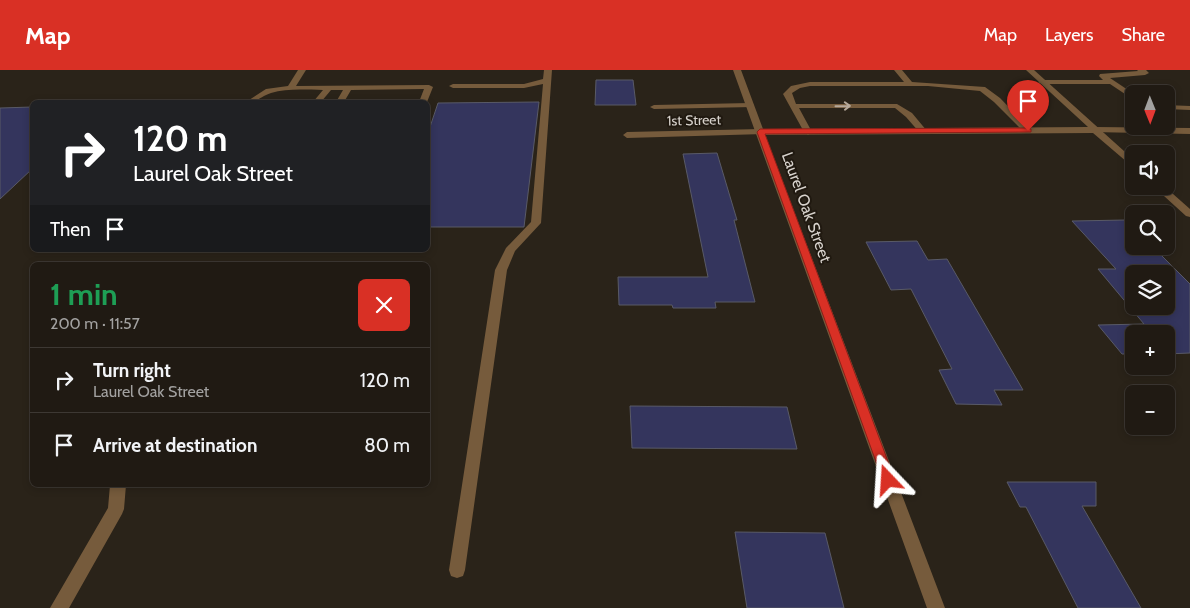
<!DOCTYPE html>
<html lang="en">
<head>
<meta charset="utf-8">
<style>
  :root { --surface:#201a13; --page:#28231c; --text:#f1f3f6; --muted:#a2a1a0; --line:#3d3833; --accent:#d93025 }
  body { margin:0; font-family:Cabin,sans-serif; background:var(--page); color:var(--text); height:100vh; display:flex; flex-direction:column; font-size:19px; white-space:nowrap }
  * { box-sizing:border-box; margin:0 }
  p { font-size:16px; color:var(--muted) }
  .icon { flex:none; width:28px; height:28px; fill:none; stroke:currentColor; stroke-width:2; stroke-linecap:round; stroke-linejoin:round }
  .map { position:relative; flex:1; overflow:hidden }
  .details { position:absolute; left:30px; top:192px; width:400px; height:225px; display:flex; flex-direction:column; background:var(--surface); border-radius:8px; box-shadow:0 2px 8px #0003,0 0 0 1px var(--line) }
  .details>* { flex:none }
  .top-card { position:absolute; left:30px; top:30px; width:400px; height:152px; border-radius:8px; box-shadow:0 2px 8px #0003,0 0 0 1px var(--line); background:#202124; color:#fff; overflow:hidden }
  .needle { width:32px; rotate:179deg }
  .buttons { position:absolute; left:1125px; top:15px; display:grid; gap:10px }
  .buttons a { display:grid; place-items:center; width:50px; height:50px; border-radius:8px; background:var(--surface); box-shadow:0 2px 8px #0003,0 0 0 1px var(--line); font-size:25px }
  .pin { position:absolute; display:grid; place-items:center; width:42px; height:42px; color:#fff; margin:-51px -21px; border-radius:50% 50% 50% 0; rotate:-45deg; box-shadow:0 0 5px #0007 }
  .pin .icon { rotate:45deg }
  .me { position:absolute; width:55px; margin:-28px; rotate:340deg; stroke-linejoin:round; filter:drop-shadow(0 0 4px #0008) }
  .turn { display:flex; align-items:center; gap:18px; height:105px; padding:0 20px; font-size:22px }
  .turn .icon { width:65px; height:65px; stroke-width:2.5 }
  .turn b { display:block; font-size:35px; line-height:42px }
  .then { display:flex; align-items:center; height:48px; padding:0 20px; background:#0003; gap:10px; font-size:19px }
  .round { display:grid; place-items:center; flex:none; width:52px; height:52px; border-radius:8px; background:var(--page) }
  .summary { display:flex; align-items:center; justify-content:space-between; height:85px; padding:0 20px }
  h1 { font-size:30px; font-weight:800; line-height:38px; color:#1e9e55 }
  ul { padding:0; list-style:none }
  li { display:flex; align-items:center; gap:15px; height:65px; padding:0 20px; border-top:1px solid var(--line) }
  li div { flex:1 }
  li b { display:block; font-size:19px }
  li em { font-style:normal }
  header { display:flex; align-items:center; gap:30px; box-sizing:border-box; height:70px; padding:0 25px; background:var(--accent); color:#fff }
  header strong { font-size:24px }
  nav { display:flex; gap:28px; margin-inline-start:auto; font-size:18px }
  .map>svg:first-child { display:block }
</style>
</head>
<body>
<header>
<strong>Map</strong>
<nav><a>Map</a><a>Layers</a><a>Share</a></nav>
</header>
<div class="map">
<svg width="1190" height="538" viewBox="0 0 1190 538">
  <rect width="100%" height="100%" fill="#2a2319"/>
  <!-- building -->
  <path fill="#34355d" stroke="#595a67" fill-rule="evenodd" d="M596,10H633L636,35H595Z
    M539,32L524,157H428V63L438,33Z
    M32,37V99L0,129V38Z
    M717,83L737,150H734L755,232H715L716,238H673L672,235H619L618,207H708L683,84Z
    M1126,150L1134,158V176H1152L1190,214V283L1166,284V264H1134V284H1122L1098,255L1144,254L1098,199H1116L1072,151ZM1134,204H1166V236H1134Z
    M917,171L928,190L947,189L1023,320H994L1002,335L956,334L939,300L952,299L911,219L891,220L866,172Z
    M630,336L787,337L797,379L632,378Z
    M1007,412H1096V436H1082L1141,538H1078L1026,437H1020Z
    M735,462L825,463L844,538H747Z"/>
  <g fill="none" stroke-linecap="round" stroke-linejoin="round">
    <!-- lane -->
    <path fill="#765b3c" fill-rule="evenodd" d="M298,0H306L296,16L429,15L433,17L427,32H419L424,19L351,20L344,32H336L343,20H331L321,32H313L323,20C307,20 287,18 271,23C261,26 257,33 246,32L266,19L288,16Z
      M544,0H552L541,153L515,181L507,200L465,500L463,506L457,508L451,506L449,500L495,200L506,178L531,152L543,14L524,18H453L449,16L453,14H524L543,9Z
      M894,0H902L912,12L985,17L1000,28L1032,61L1025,63L994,32L980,21L928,16H810L800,18L792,23L796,34H897L912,43L927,61L920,63L906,47L895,38H799L812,62L808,65L804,62L783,24L791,16L810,12H904Z
      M1137,0H1146L1149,3L1145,5L1110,8L1134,24V30L1110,14H1042L1038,12L1042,10H1103L1099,6L1100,4L1138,1Z
      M750,33L754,35L753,37L654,39L650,37L654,35Z
      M1166,35L1190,36V40L1166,39Z
      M1095,57L1190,58V64L1092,62L1091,60Z
      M761,59L764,60V64L627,68L623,65L627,62Z"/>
    <!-- street -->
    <path fill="#765b3c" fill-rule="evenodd" d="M733,0H741L763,59L1088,57L1026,0H1034L1134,90V98L1093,63L765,65L945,538H927Z
      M1153,116H1164L1190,139V147L1186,146Z
      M110,415H126L124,439L122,444L69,538H50L108,438Z"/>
  </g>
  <!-- one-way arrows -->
  <defs><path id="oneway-shaft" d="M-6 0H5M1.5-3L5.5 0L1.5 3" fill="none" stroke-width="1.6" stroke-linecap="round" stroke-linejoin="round" transform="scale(1.25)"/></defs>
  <use stroke="#b5a89a" href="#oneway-shaft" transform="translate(843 36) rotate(-1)"/>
  <!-- route -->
  <path fill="#d93025" stroke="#8d1f18" d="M1028,58L1031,59V62L765,64L895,410L893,414L888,416L884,414L757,62L760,59Z"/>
  <g text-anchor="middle" stroke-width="4" stroke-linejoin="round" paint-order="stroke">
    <!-- far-street labels -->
    <g font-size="14" fill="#d7d2cc" stroke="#201910">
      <text transform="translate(694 50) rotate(-1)" y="5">1st Street</text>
    </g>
    <!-- street labels -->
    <g font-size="16" fill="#d7d2cc" stroke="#201910">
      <text transform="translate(807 137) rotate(70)" y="6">Laurel Oak Street</text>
    </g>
  </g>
</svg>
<div class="buttons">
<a><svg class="needle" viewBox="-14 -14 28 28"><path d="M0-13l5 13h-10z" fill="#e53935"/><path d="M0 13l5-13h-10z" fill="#a2a1a0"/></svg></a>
<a><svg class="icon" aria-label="sound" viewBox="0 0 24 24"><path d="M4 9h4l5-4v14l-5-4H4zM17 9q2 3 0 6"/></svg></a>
<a><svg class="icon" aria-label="search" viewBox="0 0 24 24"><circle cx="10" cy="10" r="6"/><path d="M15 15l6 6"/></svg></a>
<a><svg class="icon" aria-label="layers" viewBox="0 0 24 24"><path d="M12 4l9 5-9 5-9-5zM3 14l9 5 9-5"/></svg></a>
<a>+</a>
<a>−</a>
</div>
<div class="pin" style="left:1028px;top:61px;background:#d93025"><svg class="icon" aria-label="arrive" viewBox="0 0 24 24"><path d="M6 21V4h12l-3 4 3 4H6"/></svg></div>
<svg class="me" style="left:888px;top:410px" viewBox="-20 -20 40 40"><path d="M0-17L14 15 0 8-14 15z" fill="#d93025" stroke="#fff" stroke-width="4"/></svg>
<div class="top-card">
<div class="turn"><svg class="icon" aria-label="right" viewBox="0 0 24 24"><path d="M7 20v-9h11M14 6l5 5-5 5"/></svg><div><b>120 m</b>Laurel Oak Street</div></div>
<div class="then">Then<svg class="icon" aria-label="arrive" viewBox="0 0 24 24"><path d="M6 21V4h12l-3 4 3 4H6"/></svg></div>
</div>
<section class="details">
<div class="summary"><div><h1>1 min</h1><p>200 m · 11:57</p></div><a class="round" style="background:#d93025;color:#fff"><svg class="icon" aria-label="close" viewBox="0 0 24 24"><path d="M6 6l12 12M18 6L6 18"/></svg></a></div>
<ul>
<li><svg class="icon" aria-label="right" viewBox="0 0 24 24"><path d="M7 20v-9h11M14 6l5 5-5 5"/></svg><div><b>Turn right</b><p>Laurel Oak Street</p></div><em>120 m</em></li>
<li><svg class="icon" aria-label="arrive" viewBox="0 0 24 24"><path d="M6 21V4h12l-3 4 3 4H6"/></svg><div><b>Arrive at destination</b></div><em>80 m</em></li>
</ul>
</section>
</div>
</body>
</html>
